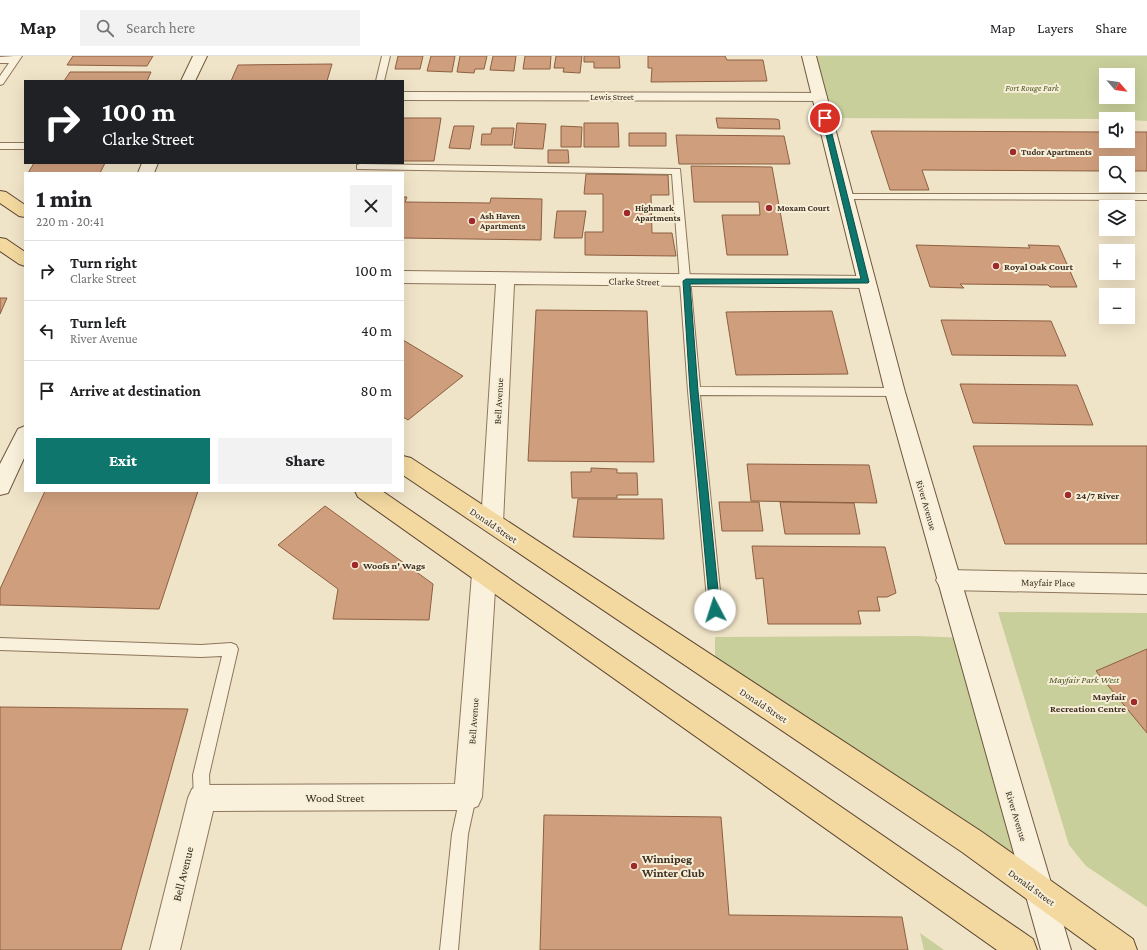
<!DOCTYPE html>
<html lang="en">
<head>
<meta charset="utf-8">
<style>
  :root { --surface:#fff; --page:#f2f2f2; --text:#202124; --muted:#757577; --line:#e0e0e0; --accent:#0f766e }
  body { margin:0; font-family:"Crimson Pro",serif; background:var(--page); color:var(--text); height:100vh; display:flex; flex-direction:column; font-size:15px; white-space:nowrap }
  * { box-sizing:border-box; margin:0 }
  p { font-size:13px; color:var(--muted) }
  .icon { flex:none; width:22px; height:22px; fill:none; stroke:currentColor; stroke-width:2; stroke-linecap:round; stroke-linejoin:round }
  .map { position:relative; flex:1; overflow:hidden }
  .details { position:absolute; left:24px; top:116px; width:380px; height:320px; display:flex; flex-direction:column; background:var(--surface); border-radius:0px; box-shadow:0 4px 16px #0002 }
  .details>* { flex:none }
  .guide { position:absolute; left:24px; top:24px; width:380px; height:84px; border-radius:0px; box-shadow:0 4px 16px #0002; background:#202124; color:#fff; overflow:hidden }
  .needle { width:26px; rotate:118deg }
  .tools { position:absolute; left:1099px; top:12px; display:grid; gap:8px }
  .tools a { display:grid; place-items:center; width:36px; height:36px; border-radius:0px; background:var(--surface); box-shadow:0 4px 16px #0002; font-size:20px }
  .pin { position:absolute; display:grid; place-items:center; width:34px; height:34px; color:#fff; margin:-17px; border:2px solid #fff; border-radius:50%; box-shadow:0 1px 4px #0007 }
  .me { position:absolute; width:44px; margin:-22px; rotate:355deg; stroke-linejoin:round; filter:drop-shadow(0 0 3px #0008) }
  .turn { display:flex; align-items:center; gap:14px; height:84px; padding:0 12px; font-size:18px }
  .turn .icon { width:52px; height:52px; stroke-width:2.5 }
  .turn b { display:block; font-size:28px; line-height:34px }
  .round { display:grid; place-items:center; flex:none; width:42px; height:42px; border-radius:0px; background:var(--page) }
  .headline { display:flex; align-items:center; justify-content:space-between; height:68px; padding:0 12px }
  h1 { font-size:24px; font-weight:800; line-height:30px }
  .primary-button { display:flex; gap:8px; margin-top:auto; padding:8px 12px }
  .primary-button a { flex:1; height:46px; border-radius:0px; background:var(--accent); color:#fff; font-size:16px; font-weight:800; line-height:46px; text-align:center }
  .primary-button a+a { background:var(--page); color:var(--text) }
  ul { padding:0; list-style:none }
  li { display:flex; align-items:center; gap:12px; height:60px; padding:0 12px; border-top:1px solid var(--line) }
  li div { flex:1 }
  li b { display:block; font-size:15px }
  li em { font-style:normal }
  header { display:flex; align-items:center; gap:24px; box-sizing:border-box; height:56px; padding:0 20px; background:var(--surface); border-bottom:1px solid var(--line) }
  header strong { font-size:19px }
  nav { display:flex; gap:22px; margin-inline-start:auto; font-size:14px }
  .search { width:280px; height:36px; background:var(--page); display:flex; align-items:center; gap:10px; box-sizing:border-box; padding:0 14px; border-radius:0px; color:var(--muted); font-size:15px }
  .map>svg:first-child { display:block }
</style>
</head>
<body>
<header>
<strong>Map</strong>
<div class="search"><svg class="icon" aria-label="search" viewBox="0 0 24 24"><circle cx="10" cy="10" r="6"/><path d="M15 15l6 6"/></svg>Search here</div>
<nav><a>Map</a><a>Layers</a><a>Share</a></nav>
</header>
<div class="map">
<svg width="1147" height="894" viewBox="0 0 1147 894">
  <rect width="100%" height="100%" fill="#f0e4c8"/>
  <!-- green -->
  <path fill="#c9cf9b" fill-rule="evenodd" d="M809,0H1147V65L1128,64V63L825,62ZM1106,19H1128V41H1106Z
    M998,556L1147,557V851L1086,810L1069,789Z
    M918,580L966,582L1040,837L715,617V581Z
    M920,877L944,894H924Z"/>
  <!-- building -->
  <path fill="#cf9f7d" stroke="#8d5f41" d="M73,0H153L147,10L67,9Z
    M398,0H423L420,13H395Z
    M431,0H455L452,16L427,15Z
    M460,0H487L484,13H475L474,17L457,16Z
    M493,0H516L514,15L490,14Z
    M525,0H551L550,13H523Z
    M556,0H582L580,17L563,16L564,12H554Z
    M584,0H619L620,12H594V6H584Z
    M648,0H725L727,4H763L767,25L651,26L652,12H648Z
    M332,8L327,25H231L238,9Z
    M70,16H151L147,25H64Z
    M403,62H441L434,105H403Z
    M716,62L776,63L779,64L780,73L718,72Z
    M517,67L546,68L543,93L514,92Z
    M584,67H618L619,91H584Z
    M454,70H474L470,93L449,92Z
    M561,70L582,71L581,91H561Z
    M492,72H514L512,89H481L482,78H491Z
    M871,75L1106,76V85H1128V76H1147V115H1128V107H1106V115L922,114L929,134H890Z
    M629,77H666V90H629Z
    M676,79L784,80L790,108H679Z
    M548,94H568L569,107H548Z
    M34,107H105L100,117H28Z
    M691,110L772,111L788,199H727L722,159H760L759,146H694Z
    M586,118L668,119L669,139H651L652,177H672L676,200L585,199V176H603V138H584Z
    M403,141H407L405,146L490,147L491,142L542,143L541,184L403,182Z
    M557,155H586L582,182H554Z
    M916,189L1030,192L1028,189L1059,190L1077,231H1050L1048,229L960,228L964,232L930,231Z
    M0,242H7L0,258Z
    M536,254L647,255L654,406L528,405Z
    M832,255L848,318L736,319L726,256Z
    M941,264L1051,265L1066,300L952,299Z
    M403,284L463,320L408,364L403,361Z
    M960,328L1077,329L1093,369L973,367Z
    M973,390H1147V488H1005Z
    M747,408L869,409L877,447L751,445Z
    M591,412L617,413V417H637L638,439H617V442H572L571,416H591Z
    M45,435H198L159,553L0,549V533Z
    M578,443H662L664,483L573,481Z
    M719,446H759L763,475H722Z
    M780,446L854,447L860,478H785Z
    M325,450L433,528L429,564L333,563L338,533L278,489Z
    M752,490L885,491L896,537L887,541H877L880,555H858L861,568H768L763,522L756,523Z
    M1147,593V677L1096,615Z
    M0,651L188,653L121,894H0Z
    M544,759L721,761L729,859L902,861L908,894H540Z"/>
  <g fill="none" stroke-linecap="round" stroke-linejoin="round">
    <!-- lane casing -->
    <g stroke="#8d765c" stroke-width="2">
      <path id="lane" d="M14,0H22L3,28L0,29V20L9,7H0V1Z
        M382,0H390L384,25H376Z
        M0,87H25V93H0Z
        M360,108L680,113L700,331L895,332L899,333L901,336L899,339L895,340L700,339L722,554L720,558L715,560L710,558L708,554L688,335L672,118L357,113V109Z
        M845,138H1147V144L842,143L840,141Z
        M0,582L201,589L231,587L236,589L238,593L209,719L210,742L208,747L202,750L196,747L194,742L193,719L222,600L201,601L0,594Z
        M468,733L474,736L476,741L468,778L458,894H440L452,778L460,741L462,736Z"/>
    </g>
    <!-- street casing -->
    <g stroke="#8d765c" stroke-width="2">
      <path id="street" d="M403,36L820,37L825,38L827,41L825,44L820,45L403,44Z
        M403,215L866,220L872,222L875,226L872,230L866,232L514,228L503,467L500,473L492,476L484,473L481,467L496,228L403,227Z
        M484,508L492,511L496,518L482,741L478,750L468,754L213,755L180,894H150L188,742L192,733L202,729L455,728L472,518L476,511Z
        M948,514L1147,518V538L948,534L940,531L936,524L940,517Z"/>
    </g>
    <!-- secondary casing -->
    <g stroke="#6f573f" stroke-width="2">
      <path id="secondary" d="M193,0H207L195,25H181Z
        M802,0H816L905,336L1071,894H1041L885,336Z
        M142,107H158L154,117H138Z
        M25,370V400L8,437L0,439V408L18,373Z"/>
    </g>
    <!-- primary casing -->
    <g stroke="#5b4430" stroke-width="2">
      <path id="primary" d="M0,135L6,136L25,149V161L19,160L0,147Z
        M0,182L6,183L25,196V210L19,208L0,195Z
        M403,400L411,402L982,776L1133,883L1137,894H1097L962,796L403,419Z
        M355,435H382L1033,883L1037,894H997L358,441Z"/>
    </g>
    <!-- lane -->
    <use href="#lane" fill="#faf1dc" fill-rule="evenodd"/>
    <!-- street -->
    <use href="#street" fill="#faf1dc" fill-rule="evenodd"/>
    <!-- secondary -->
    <use href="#secondary" fill="#faf1dc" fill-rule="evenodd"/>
    <!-- primary -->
    <use href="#primary" fill="#f3d9a0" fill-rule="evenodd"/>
  </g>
  <!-- route -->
  <path fill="#0f766e" stroke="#0a4d48" d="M825,60L828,62L869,226L868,227L690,228L698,335L720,554L715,559L710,554L690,335L683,225L686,223H861L822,62Z"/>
  <!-- markers -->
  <g fill="#9e2a2b" stroke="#f7eed8" stroke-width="1.5">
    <circle cx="1013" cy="96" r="4"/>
    <circle cx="769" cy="152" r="4"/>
    <circle cx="627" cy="157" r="4"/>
    <circle cx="472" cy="165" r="4"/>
    <circle cx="996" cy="210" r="4"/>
    <circle cx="1068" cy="439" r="4"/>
    <circle cx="355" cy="509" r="4"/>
    <circle cx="1134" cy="646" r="4"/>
    <circle cx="634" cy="810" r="4"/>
  </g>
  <g text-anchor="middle" stroke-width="4" stroke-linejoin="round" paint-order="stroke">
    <!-- far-park labels -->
    <g font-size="9" font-style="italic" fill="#4d5a26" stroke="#f7eed8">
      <text x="1032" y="35">Fort Rouge Park</text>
    </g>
    <!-- far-street labels -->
    <g font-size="9" fill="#3d2e20" stroke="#f7eed8">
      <text x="612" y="44">Lewis Street</text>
    </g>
    <!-- far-poi labels -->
    <g font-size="9" font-weight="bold" fill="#3d2e20" stroke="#f7eed8" text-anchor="start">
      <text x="1021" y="99">Tudor Apartments</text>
      <text x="635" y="155">Highmark<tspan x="635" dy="10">Apartments</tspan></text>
      <text x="777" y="155">Moxam Court</text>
      <text x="480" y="163">Ash Haven<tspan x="480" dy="10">Apartments</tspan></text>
    </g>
    <!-- poi labels -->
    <g font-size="10" font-weight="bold" fill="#3d2e20" stroke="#f7eed8" text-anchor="start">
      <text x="1004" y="214">Royal Oak Court</text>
      <text x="1076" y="443">24/7 River</text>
      <text x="363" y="513">Woofs n' Wags</text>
      <text x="1126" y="644" text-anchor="end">Mayfair<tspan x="1126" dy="12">Recreation Centre</tspan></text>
    </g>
    <!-- street labels -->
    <g font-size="10" fill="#3d2e20" stroke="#f7eed8">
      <text transform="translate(634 225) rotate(1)" y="4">Clarke Street</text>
      <text transform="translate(498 345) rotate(-87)" y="4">Bell Avenue</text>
      <text transform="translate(927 449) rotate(74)" y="4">River Avenue</text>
      <text transform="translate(494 469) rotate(34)" y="4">Donald Street</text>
      <text transform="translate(1048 526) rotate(1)" y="4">Mayfair Place</text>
      <text transform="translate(764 649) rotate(33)" y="4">Donald Street</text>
      <text transform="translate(473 665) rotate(-86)" y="4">Bell Avenue</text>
      <text transform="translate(1017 760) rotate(73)" y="4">River Avenue</text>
      <text transform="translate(1032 831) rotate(36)" y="4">Donald Street</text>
    </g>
    <!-- park labels -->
    <g font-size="10" font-style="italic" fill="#4d5a26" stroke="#f7eed8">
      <text x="1084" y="627">Mayfair Park West</text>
    </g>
    <!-- near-street labels -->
    <g font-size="12" fill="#3d2e20" stroke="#f7eed8">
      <text x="335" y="746">Wood Street</text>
      <text transform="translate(183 818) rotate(-76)" y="4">Bell Avenue</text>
    </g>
    <!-- near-poi labels -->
    <g font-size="12" font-weight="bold" fill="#3d2e20" stroke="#f7eed8" text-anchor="start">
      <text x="642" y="807">Winnipeg<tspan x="642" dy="14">Winter Club</tspan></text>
    </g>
  </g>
</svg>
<div class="tools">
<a><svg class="needle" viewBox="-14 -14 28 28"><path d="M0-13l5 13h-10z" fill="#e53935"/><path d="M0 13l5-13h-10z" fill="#757577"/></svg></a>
<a><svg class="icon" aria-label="sound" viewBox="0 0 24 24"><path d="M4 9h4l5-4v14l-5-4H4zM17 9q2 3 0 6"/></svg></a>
<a><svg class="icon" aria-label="search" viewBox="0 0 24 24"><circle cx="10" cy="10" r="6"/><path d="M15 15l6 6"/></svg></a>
<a><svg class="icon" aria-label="layers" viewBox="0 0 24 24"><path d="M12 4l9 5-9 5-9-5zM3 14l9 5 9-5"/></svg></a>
<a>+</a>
<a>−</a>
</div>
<div class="pin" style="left:825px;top:62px;background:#d93025"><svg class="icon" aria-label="arrive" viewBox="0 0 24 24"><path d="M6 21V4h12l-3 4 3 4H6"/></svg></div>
<svg class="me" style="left:715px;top:554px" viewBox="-20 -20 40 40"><circle r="19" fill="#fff"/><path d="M0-13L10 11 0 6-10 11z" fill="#0f766e"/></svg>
<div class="guide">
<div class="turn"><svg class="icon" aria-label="right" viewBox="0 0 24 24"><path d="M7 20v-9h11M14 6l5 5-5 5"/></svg><div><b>100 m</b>Clarke Street</div></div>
</div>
<section class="details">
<div class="headline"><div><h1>1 min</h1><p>220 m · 20:41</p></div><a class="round"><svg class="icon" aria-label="close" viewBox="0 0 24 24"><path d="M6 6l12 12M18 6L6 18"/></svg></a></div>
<ul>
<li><svg class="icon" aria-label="right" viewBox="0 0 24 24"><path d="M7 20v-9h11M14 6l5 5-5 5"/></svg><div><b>Turn right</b><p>Clarke Street</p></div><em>100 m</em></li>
<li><svg class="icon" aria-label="left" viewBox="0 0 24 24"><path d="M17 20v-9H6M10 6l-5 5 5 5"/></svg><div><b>Turn left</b><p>River Avenue</p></div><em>40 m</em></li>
<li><svg class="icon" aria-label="arrive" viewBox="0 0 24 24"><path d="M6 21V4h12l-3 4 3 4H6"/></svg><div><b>Arrive at destination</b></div><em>80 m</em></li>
</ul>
<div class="primary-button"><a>Exit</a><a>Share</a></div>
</section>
</div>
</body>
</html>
